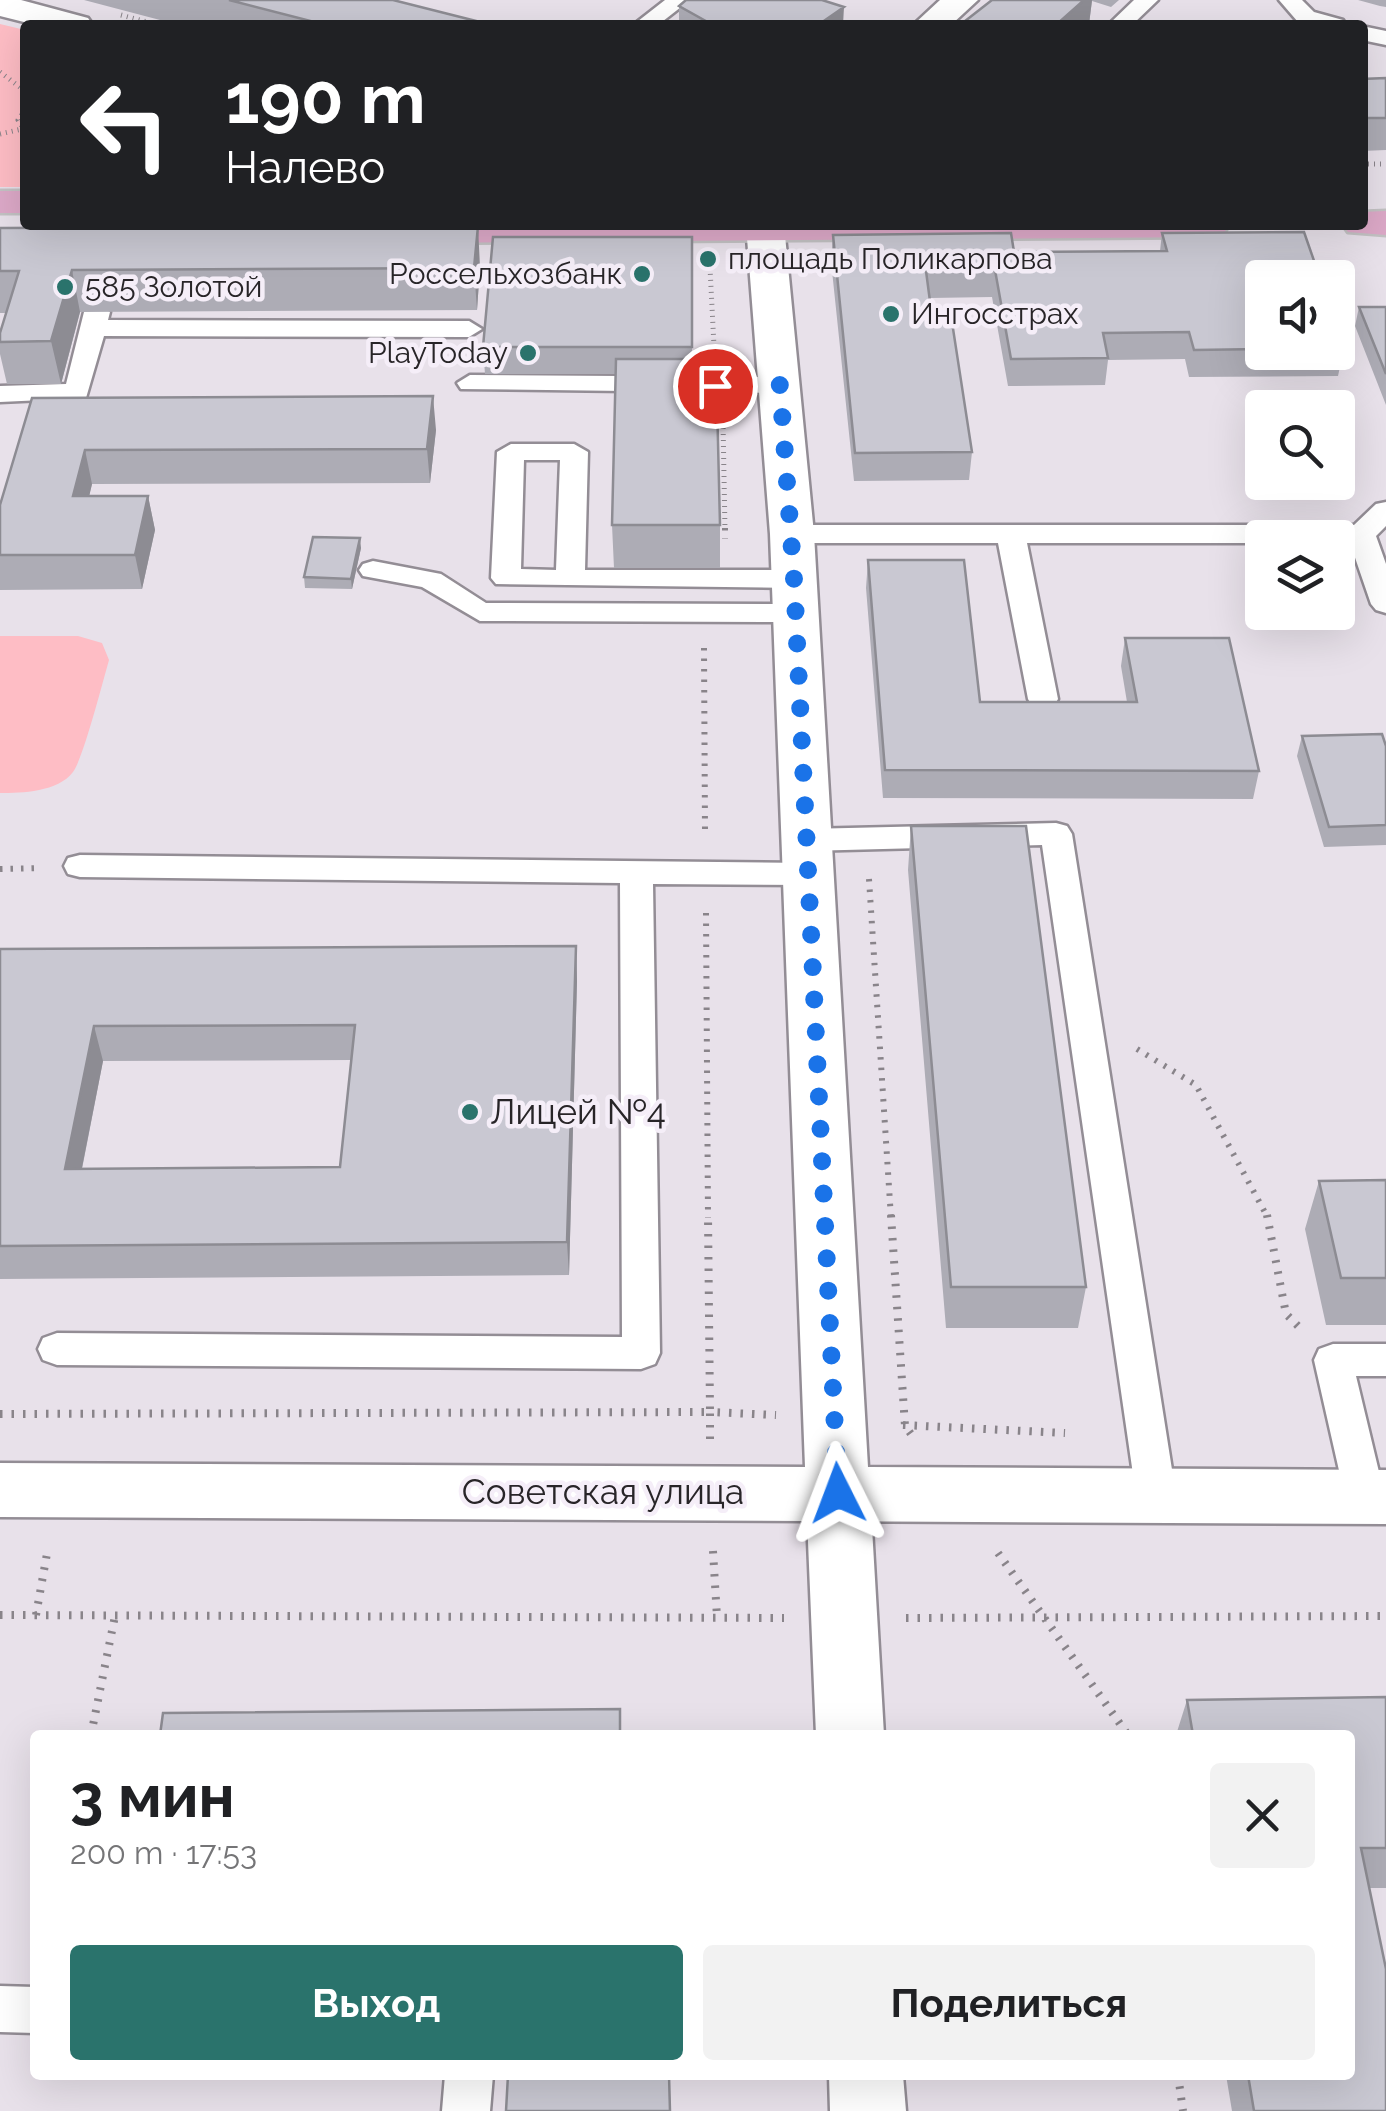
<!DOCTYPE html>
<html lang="ru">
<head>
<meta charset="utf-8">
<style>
  :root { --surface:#fff; --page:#f2f2f2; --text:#202124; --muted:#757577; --accent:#2a736c }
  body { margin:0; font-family:Raleway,sans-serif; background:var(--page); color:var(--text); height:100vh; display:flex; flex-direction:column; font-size:38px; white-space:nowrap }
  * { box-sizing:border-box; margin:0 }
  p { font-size:32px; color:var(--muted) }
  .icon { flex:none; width:55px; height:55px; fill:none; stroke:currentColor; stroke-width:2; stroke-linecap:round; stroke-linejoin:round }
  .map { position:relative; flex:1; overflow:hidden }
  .panel { position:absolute; left:30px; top:1730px; width:1325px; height:350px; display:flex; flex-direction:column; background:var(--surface); border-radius:10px; box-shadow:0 10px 40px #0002 }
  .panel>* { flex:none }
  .banner { position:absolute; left:20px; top:20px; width:1348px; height:210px; border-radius:10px; box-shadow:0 10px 40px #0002; background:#202124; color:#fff; overflow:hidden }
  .fabs { position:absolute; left:1245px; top:260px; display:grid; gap:20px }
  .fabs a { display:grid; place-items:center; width:110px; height:110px; border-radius:10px; background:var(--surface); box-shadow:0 10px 40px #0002; font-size:50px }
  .pin { position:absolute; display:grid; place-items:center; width:85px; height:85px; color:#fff; margin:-42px; border:5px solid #fff; border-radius:50%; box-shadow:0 2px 10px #0007 }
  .me { position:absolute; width:110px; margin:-55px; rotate:357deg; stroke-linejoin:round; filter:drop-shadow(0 0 8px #0008) }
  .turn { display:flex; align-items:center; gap:35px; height:210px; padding:0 40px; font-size:45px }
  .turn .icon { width:130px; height:130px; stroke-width:2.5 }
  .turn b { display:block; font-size:70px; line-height:85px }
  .round { display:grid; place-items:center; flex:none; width:105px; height:105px; border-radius:10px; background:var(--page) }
  .head { display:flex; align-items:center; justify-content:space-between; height:170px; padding:0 40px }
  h1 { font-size:60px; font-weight:700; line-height:75px }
  .primary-button { display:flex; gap:20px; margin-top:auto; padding:20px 40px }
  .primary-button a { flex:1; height:115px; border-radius:10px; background:var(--accent); color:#fff; font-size:40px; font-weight:700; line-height:115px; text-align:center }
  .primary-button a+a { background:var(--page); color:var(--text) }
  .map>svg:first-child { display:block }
</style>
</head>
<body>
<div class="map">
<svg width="1386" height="2111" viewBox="0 0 1386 2111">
  <rect width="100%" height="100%" fill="#e8e1ea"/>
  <!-- green -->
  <path fill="#febdc5" d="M0,24L25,30V187H0Z
    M0,636H78L102,643L109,660C103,681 83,759 73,772C58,792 22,793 0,793Z"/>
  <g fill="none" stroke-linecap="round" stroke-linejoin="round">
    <!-- lane casing -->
    <g stroke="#938d95" stroke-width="5">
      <path id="lane" d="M665,0H690L658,25H633Z
        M1134,0H1158L1132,25H1108Z
        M1279,0H1302L1314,12L1343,20L1346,25L1298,22Z
        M1362,26L1386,31V45L1362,40Z
        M97,304L110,312L108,320L469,321L482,329L469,337L104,336L86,398L0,402V386L66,384L84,312Z
        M470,375L779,377L792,385L779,393L461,389L457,383Z
        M511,444H574L588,452L585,570H794L804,573L809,579L804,585L794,588L496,584L491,578L497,452ZM524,460H560L556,570L521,569Z
        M1386,502V526L1376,536L1386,564V613L1376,610L1371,604L1350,543H1338V538H1262V543H1027L1058,699L1054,706H1032L1028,699L998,543H792L782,540L778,534L782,528L792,525H1354L1376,504Z
        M373,561L441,574L486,603L796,604L806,606L811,613L806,620L796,622L480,621L422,587L363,576L359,570L363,564Z
        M1056,823L1067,826L1072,834L1176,1495L1170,1507L1156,1512L1142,1507L1136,1495L1042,845L806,851L795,848L790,840L795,832L806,829Z
        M80,855L809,863L821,866L825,874L821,882L809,885L653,884L660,1353L655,1364L641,1369L57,1365L43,1360L38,1349L43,1338L57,1333L622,1337L620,883L80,877L68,874L64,866L68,858Z
        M1333,1344H1386V1376H1356L1385,1497L1379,1509L1365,1514L1351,1509L1345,1497L1314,1360L1319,1349Z
        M0,1986L35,1987V2033L0,2032Z
        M445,2075H493L490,2111H442Z"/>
    </g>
    <!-- street casing -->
    <g stroke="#938d95" stroke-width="5">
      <path id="street" d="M0,0H21L88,18L93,25H36L0,16Z
        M838,1466L860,1474L870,1493L884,1735H816L806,1493L816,1474Z
        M829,2075H903L906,2111H830Z"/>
    </g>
    <!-- secondary casing -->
    <g stroke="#938d95" stroke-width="5">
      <path id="secondary" d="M940,0H978L951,25H913Z
        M746,225H784L814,534L868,1467L1386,1470V1524L0,1517V1463L805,1467L770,534Z"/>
    </g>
    <!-- primary casing -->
    <g stroke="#c3c2c3" stroke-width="5">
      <path id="primary" d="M0,191H25V213H0Z
        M1386,211V235L1348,232L1343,225H1362V212Z
        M388,225H1229L1224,233L1210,237L403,243L389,239L384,231Z"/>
    </g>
    <!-- path-far2 -->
    <path stroke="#89848a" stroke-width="5" stroke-dasharray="1 5" stroke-linecap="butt" d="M121,15L158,25
      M0,72L25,91
      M25,110L18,120L25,131
      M0,134L22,129
      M1362,164H1386
      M710,268L714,346
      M723,422L725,530"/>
    <!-- path-far1 -->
    <path stroke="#89848a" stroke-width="6" stroke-dasharray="2.5 8" stroke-linecap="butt" d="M725,528V539
      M704,648L705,831
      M0,869L39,868
      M869,879L891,1218
      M706,913L708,1218
      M1137,1049L1196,1085L1268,1218"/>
    <!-- path -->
    <path stroke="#89848a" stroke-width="8" stroke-dasharray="2.5 9" stroke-linecap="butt" d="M891,1215L905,1426L914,1438
      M1267,1215L1286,1314L1303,1331
      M0,1414L710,1412L708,1215
      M903,1425L1065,1433
      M710,1439V1412L776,1415
      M713,1551L717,1617
      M998,1553L1128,1735
      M0,1615L784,1618
      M36,1615L48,1548
      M906,1618L1386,1616
      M91,1735L115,1616
      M1178,2075L1183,2111"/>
    <!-- lane -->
    <use href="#lane" fill="#fff" fill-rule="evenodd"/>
    <!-- street -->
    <use href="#street" fill="#fff" fill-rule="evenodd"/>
    <!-- secondary -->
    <use href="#secondary" fill="#fff" fill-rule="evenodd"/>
    <!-- primary -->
    <use href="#primary" fill="#dda9c8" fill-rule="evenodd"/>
  </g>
  <!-- wall -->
  <path fill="#adacb5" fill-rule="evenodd" d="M84,0H393L492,25H179Z
    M992,0H1119L1111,7L1092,1L1089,24Z
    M1358,0H1386V7L1380,6Z
    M679,6L843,25H679Z
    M1386,78V150L1362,151V79Z
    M0,228L480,267L477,310L80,312L61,384H7L0,354V333L6,313H0Z
    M1162,233L1262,278V352H1338V330L1344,348L1338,376L1189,377L1185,359L1108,360L1105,385L1008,386L992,297L930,298L931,309L972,452L969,480L854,481L831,261L833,235L1014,252L1160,251Z
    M692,237V359L720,525V568H614L612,525L616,374H485L483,347Z
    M1359,307H1386V405L1355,326Z
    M32,398L436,430L430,483L92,484L89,496H148L155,530L142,589L0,590V505Z
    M361,548L352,589L305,588L304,577Z
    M868,560L980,702H1127L1121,666L1125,638L1259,771L1253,799L883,798L866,588Z
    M1302,736L1386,746V845L1324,847L1297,756Z
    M911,826L1086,1287L1078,1328H946L908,870Z
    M576,946L577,981L569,1275L0,1279V949ZM351,1060L340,1167L82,1169L103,1061Z
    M1386,1180V1325H1326L1305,1229L1319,1181Z
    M1386,1697V1888H1369L1386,2111H1232L1226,2075H1350V1735H1176L1187,1700Z"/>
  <!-- shaded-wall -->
  <path fill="#8d8c93" d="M1084,0H1092L1089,24L1087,25H1056Z
    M844,7L843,25H818Z
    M478,226L480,267L477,310L474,268Z
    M72,270L80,312L61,384L51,341Z
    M433,396L436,430L430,483L427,449Z
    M85,450L92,484L81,531L73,496Z
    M148,496L155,530L142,589L135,555Z
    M360,538L361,548L352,589L351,579Z
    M576,946L577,981L569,1275L567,1242Z
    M94,1026L103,1061L75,1203L65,1169Z"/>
  <!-- building -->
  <path fill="#c9c8d2" stroke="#8d8c93" stroke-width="2.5" fill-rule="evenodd" d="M229,0H393L492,25H326Z
    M686,0H822L844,7L818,25H713L679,6Z
    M992,0H1084L1056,25H960Z
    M1386,78V118H1362V79Z
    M478,226L474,268L72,270L51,341L0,342V333L19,271H0V228Z
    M1304,232L1320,278H1262V349L1194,350L1189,332L1103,333L1108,358L1011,359L995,270L926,271L931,309H950L972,452L855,453L833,235L1011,233L1014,252L1167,251L1162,233Z
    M493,237H692V347H483Z
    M1359,307H1386V374Z
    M1338,330L1344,348H1338Z
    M616,359H716L720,525H612Z
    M433,396L427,449L85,450L73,496H148L135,555H0V505L32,398Z
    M313,537L360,538L351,579L304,577Z
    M868,560H964L980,702H1137L1125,638H1229L1259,771L885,770Z
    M1382,734L1386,746V825L1329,827L1302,736Z
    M911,826H1026L1086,1287H951Z
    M576,946L567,1242L0,1246V949ZM355,1025L340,1167L65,1169L94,1026Z
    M1386,1180V1278H1341L1319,1181Z
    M1386,1697V1848H1361L1386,1969V2111H1254L1248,2075H1350V1735H1193L1187,1700Z
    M620,1709V1735H160L163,1713Z
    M508,2075H669L670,2111H506Z"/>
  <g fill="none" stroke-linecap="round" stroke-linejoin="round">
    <!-- route -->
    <path stroke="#1a73e8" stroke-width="18" stroke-dasharray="0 32.4" d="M715,386L780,385L794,579L838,1493"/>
  </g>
  <!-- markers -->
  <g fill="#2a736c" stroke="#f5eef8" stroke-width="4">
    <circle cx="708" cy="259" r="10"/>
    <circle cx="642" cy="274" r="10"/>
    <circle cx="65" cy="287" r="10"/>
    <circle cx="891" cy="314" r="10"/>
    <circle cx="528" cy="353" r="10"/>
    <circle cx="470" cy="1112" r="10"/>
  </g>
  <g text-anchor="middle" stroke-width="9" stroke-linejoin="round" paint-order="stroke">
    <!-- far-poi labels -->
    <g font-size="30" fill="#282528" stroke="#f5eef8" text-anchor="start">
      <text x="728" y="269">площадь Поликарпова</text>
      <text x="622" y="284" text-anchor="end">Россельхозбанк</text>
      <text x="85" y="297">585 Золотой</text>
      <text x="911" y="324">Ингосстрах</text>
      <text x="508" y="363" text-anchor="end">PlayToday</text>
    </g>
    <!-- poi labels -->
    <g font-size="35" fill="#282528" stroke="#f5eef8" text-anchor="start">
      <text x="490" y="1124">Лицей №4</text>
    </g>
    <!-- street labels -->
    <g font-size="35" fill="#282528" stroke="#f5eef8">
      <text x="603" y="1504">Советская улица</text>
    </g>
  </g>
</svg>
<div class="fabs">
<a><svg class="icon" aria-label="sound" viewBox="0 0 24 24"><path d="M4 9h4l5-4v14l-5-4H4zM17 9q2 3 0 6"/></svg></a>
<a><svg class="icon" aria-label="search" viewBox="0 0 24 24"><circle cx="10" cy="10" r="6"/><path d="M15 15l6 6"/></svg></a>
<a><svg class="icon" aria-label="layers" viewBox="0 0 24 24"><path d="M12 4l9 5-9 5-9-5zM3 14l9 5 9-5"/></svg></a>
</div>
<div class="pin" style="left:715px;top:386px;background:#d93025"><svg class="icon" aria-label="arrive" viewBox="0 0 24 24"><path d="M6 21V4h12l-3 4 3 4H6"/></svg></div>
<svg class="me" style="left:838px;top:1493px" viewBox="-20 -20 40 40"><path d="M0-17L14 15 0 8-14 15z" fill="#1a73e8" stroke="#fff" stroke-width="4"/></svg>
<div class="banner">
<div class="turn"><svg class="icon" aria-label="left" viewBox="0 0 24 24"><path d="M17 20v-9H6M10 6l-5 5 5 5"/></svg><div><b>190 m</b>Налево</div></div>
</div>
<section class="panel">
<div class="head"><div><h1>3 мин</h1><p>200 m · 17:53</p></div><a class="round"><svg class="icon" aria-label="close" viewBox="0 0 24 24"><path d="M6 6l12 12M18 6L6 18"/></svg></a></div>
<div class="primary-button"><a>Выход</a><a>Поделиться</a></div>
</section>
</div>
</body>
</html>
